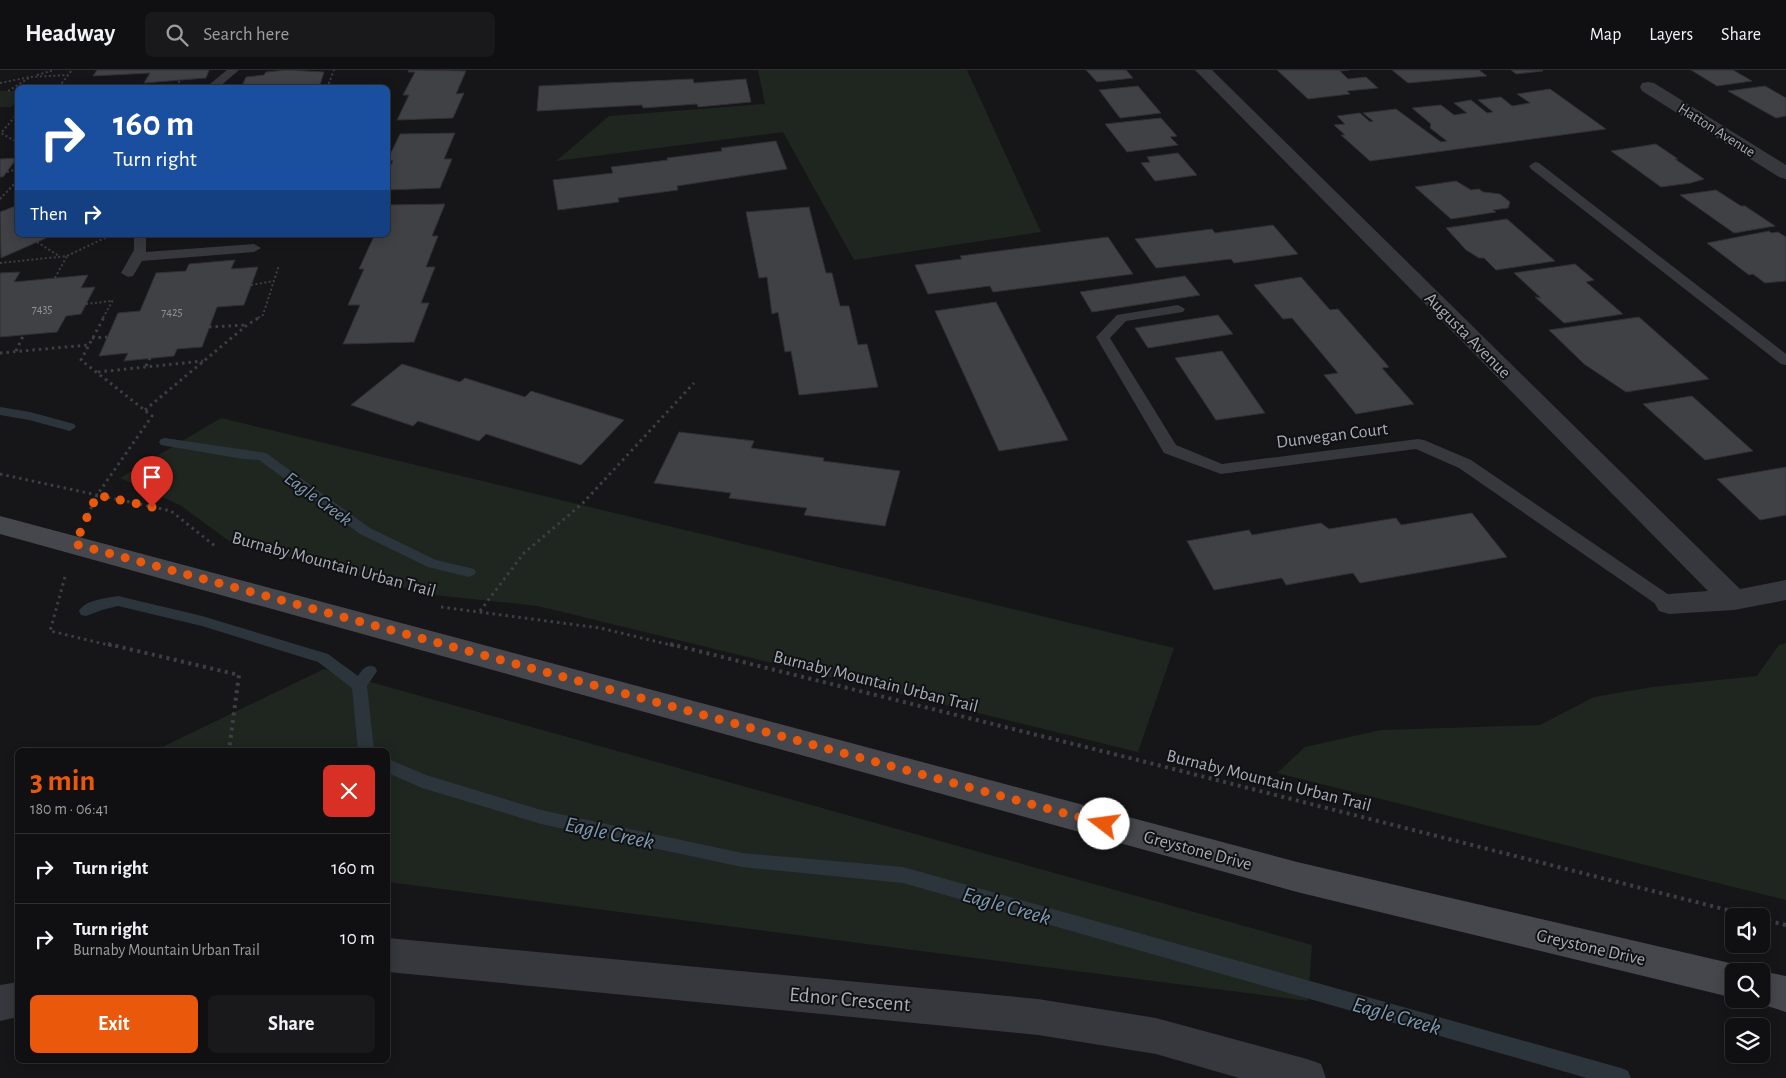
<!DOCTYPE html>
<html lang="en">
<head>
<meta charset="utf-8">
<style>
  :root { --surface:#101012; --page:#19191b; --text:#f1f3f6; --muted:#9c9d9f; --line:#303032; --accent:#ea580c }
  body { margin:0; font-family:"Alegreya Sans",sans-serif; background:var(--page); color:var(--text); height:100vh; display:flex; flex-direction:column; font-size:19px; white-space:nowrap }
  * { box-sizing:border-box; margin:0 }
  p { font-size:16px; color:var(--muted) }
  .icon { flex:none; width:28px; height:28px; fill:none; stroke:currentColor; stroke-width:2; stroke-linecap:round; stroke-linejoin:round }
  .map { position:relative; flex:1; overflow:hidden }
  .sheet { position:absolute; left:15px; top:678px; width:375px; height:315px; display:flex; flex-direction:column; background:var(--surface); border-radius:8px; box-shadow:0 2px 12px #0003,0 0 0 1px var(--line) }
  .sheet>* { flex:none }
  .banner { position:absolute; left:15px; top:15px; width:375px; height:152px; border-radius:8px; box-shadow:0 2px 12px #0003,0 0 0 1px var(--line); background:#1a4fa0; color:#fff; overflow:hidden }
  .controls { position:absolute; left:1725px; top:838px; display:grid; gap:10px }
  .controls a { display:grid; place-items:center; width:45px; height:45px; border-radius:8px; background:var(--surface); box-shadow:0 2px 12px #0003,0 0 0 1px var(--line); font-size:25px }
  .pin { position:absolute; display:grid; place-items:center; width:42px; height:42px; color:#fff; margin:-51px -21px; border-radius:50% 50% 50% 0; rotate:-45deg; box-shadow:0 0 5px #0007 }
  .pin .icon { rotate:45deg }
  .me { position:absolute; width:55px; margin:-28px; rotate:285deg; stroke-linejoin:round; filter:drop-shadow(0 0 4px #0008) }
  .turn { display:flex; align-items:center; gap:18px; height:105px; padding:0 15px; font-size:22px }
  .turn .icon { width:65px; height:65px; stroke-width:2.5 }
  .turn b { display:block; font-size:35px; line-height:42px }
  .then { display:flex; align-items:center; height:48px; padding:0 15px; background:#0003; gap:10px; font-size:19px }
  .round { display:grid; place-items:center; flex:none; width:52px; height:52px; border-radius:8px; background:var(--page) }
  .overview { display:flex; align-items:center; justify-content:space-between; height:85px; padding:0 15px }
  h1 { font-size:30px; font-weight:600; line-height:38px; color:var(--accent) }
  .cta { display:flex; gap:10px; margin-top:auto; padding:10px 15px }
  .cta a { flex:1; height:58px; border-radius:8px; background:var(--accent); color:#fff; font-size:20px; font-weight:600; line-height:58px; text-align:center }
  .cta a+a { background:var(--page); color:var(--text) }
  ul { padding:0; list-style:none }
  li { display:flex; align-items:center; gap:15px; height:70px; padding:0 15px; border-top:1px solid var(--line) }
  li div { flex:1 }
  li b { display:block; font-size:19px }
  li em { font-style:normal }
  header { display:flex; align-items:center; gap:30px; box-sizing:border-box; height:70px; padding:0 25px; background:var(--surface); border-bottom:1px solid var(--line) }
  header strong { font-size:24px }
  nav { display:flex; gap:28px; margin-inline-start:auto; font-size:18px }
  .search { width:350px; height:45px; background:var(--page); display:flex; align-items:center; gap:12px; box-sizing:border-box; padding:0 18px; border-radius:8px; color:var(--muted); font-size:19px }
  .map>svg:first-child { display:block }
</style>
</head>
<body>
<header>
<strong>Headway</strong>
<div class="search"><svg class="icon" aria-label="search" viewBox="0 0 24 24"><circle cx="10" cy="10" r="6"/><path d="M15 15l6 6"/></svg>Search here</div>
<nav><a>Map</a><a>Layers</a><a>Share</a></nav>
</header>
<div class="map">
<svg width="1786" height="1008" viewBox="0 0 1786 1008">
  <rect width="100%" height="100%" fill="#161618"/>
  <!-- green -->
  <path fill="#1e261f" d="M758,0H967L1041,162L854,190L783,62L556,91L609,46L765,34Z
    M0,21H17V31L11,37H0Z
    M221,348L1174,578L1138,682L538,536L433,525L229,471L180,435L120,408Z
    M1786,573V830L1277,703L1305,677L1381,660L1540,655L1594,627L1652,617L1757,606L1779,575Z
    M324,599L1312,875L1308,931L388,812V680H156Z"/>
  <g fill="none" stroke-linecap="round" stroke-linejoin="round">
    <!-- stream -->
    <path fill="#2c353c" fill-rule="evenodd" d="M0,337L30,342L74,354L76,357L70,361L29,350L0,345Z
      M165,368L266,383L370,458L436,490L474,499L476,502L474,505L469,507L428,497L360,464L259,390L243,389L161,375L159,372L161,369Z
      M118,526L202,546L328,584L358,606C363,599 366,594 375,597L377,601L367,616L374,680H358L352,618L318,592L202,556L118,536L102,540L86,546L81,545L79,541C85,530 106,528 118,526Z
      M388,689L426,705L541,740L742,783L903,797L1621,998L1628,1001L1631,1008H1587L903,813L742,797L541,754L422,718L388,703Z"/>
  </g>
  <!-- building -->
  <path fill="#404145" stroke="#303034" d="M97,0H209L206,8L144,13L150,3L93,6Z
    M287,0L324,2L319,18H241L246,7L264,5L266,2Z
    M409,0L466,1L456,24L464,23L453,48L397,50L409,25H403L415,2H408Z
    M1086,0H1126L1133,8L1097,12Z
    M1277,0H1349L1340,1L1348,9L1366,7L1378,18L1347,21L1350,24L1308,29Z
    M1392,0H1479L1487,6L1408,13Z
    M1511,0H1542L1543,1L1516,4Z
    M1691,0H1733L1752,11L1717,16Z
    M693,9L694,13L746,9L751,32L698,37L697,34L643,38L642,35L537,41L539,16Z
    M1138,16L1161,43L1120,48L1099,20Z
    M1765,16L1786,28V46L1776,48L1728,21Z
    M1550,19L1606,59L1370,91L1341,65H1345L1334,55L1345,54L1337,46L1360,43L1370,52L1373,51L1363,43L1396,39L1441,72L1447,71L1430,58L1431,54L1412,38L1441,35L1454,45L1467,43L1454,33L1471,30L1487,43L1493,42L1478,30L1501,27L1512,36L1530,33L1517,24Z
    M1161,48L1177,66L1170,67L1178,75L1127,82L1105,54Z
    M455,63L444,89H452L440,118L388,120V101L393,91L388,89L400,64Z
    M776,71L787,99L677,116L678,120L618,128L619,132L558,140L553,110L613,103L611,97L668,90L667,88L722,81L721,78Z
    M1656,74L1678,89H1675L1704,109L1691,113L1661,117L1611,81Z
    M1178,83L1197,105L1155,111L1141,93L1150,92L1147,87Z
    M17,88L3,107H0V89Z
    M1456,111L1471,120L1479,119L1483,122L1500,124L1510,132L1508,138L1493,140L1496,142L1451,149L1415,117Z
    M1716,120L1741,136H1745L1775,156L1734,163L1680,125Z
    M445,134L432,166H438L426,197H435L421,233H429L414,272L343,274L360,235H348L364,199H359L374,166L367,167L368,165H388V135Z
    M18,135V165H53L1,188L0,142Z
    M809,137L826,203H832L840,236H849L858,275L867,274L878,317L799,325L791,281L785,282L778,242L772,244L767,207L759,208L746,142Z
    M1507,149L1555,191L1496,200L1484,188H1479L1466,180L1446,158Z
    M1273,155L1298,184L1234,193L1231,189L1156,198L1135,169L1212,159L1215,163Z
    M1769,161L1771,163L1778,162L1786,167V211L1765,213L1753,204L1749,205L1707,173Z
    M1108,167L1133,204L993,222L990,216L928,224L915,195L962,189L960,186Z
    M235,190L231,199L258,197L244,235L217,237L202,277L177,279L174,286L124,291L128,283L99,286L118,243L140,241L156,203L186,201L189,194Z
    M1575,194L1594,210L1586,212L1623,244L1564,253L1535,227L1541,228L1514,203Z
    M20,202L14,212L88,205L81,218L95,217L81,244L66,246L57,262L0,267V203Z
    M1185,206L1200,225L1092,242L1080,222Z
    M1301,207L1330,240L1338,239L1389,297L1382,298L1414,334L1356,344L1324,305L1338,303L1292,248L1283,249L1254,215Z
    M996,232L1068,370L999,381L935,241Z
    M1218,245L1233,264L1148,278L1135,258Z
    M1639,247L1709,309L1626,322L1584,294L1549,260Z
    M1222,281L1265,343L1216,350L1175,288Z
    M402,294L460,312L465,308L525,327L531,321L624,350L581,395L486,364L479,371L418,351L413,356L351,335Z
    M1692,326L1753,381L1705,390L1643,334Z
    M679,362L754,371L751,378L824,388L823,391L900,401L885,456L804,445L807,438L729,428L731,423L654,413Z
    M1786,397V445L1760,450L1717,409Z
    M1472,443L1507,487L1360,513L1353,503L1286,515L1282,508L1214,520L1187,471L1249,460L1252,465L1321,453L1329,459L1396,448L1401,455Z"/>
  <g fill="none" stroke-linecap="round" stroke-linejoin="round">
    <!-- path-far2 -->
    <path stroke="#3d3f44" stroke-width="2" stroke-dasharray="2 2.5" stroke-linecap="butt" d="M37,5L54,0
      M0,13L30,7L68,5
      M319,16H328
      M177,17L180,10
      M63,18L62,13L72,0
      M166,18L182,16
      M327,18L334,0
      M8,21L29,8
      M18,43L1,63L18,73
      M7,102L18,99
      M0,129L18,110
      M37,172L59,186
      M0,193L67,186L109,166
      M55,208L67,186
      M251,215L274,211
      M86,234L111,231
      M103,248L114,228
      M258,248L263,245L279,195"/>
    <!-- path-far1 -->
    <path stroke="#3d3f44" stroke-width="3" stroke-dasharray="2.5 4" stroke-linecap="butt" d="M209,257L246,255
      M92,268L107,267
      M16,281L24,264
      M0,283L88,275
      M146,296L150,288
      M98,302L203,291
      M145,340L247,255L260,247
      M0,404L171,441L215,476
      M88,445L97,425L152,346L81,290L104,247
      M65,507L50,561L113,576
      M441,537L600,558L675,576
      M480,541L524,483L583,433L694,313"/>
    <!-- path -->
    <path stroke="#3d3f44" stroke-width="4" stroke-dasharray="3 4.5" stroke-linecap="butt" d="M108,574L239,605L229,680
      M670,574L1142,691L1751,846
      M1761,849L1786,855"/>
    <!-- lane -->
    <path fill="#37383d" fill-rule="evenodd" d="M227,0H239L218,18H205Z
      M1535,92L1539,93L1786,284V295L1781,294L1531,99L1529,96Z
      M134,165H146V182L254,174L261,178L254,182L142,191L133,206L128,207L121,203L134,180Z
      M1178,235L1185,239L1183,242L1126,251L1110,268L1176,375L1222,394L1418,369L1424,370L1471,390L1675,529L1678,534L1675,539L1669,541L1663,539L1459,398L1416,379L1221,404L1164,383L1096,267L1117,245Z"/>
    <!-- street -->
    <path fill="#37383d" fill-rule="evenodd" d="M1195,0H1212L1740,519L1786,510V530L1734,540L1669,544L1659,541L1655,534L1659,527L1669,524L1708,521Z
      M1648,12L1654,13L1786,95V109L1779,107L1642,21L1640,17L1642,13Z
      M388,868L1038,929L1156,948L1307,989L1321,994L1326,1008H1239L1156,984L1038,965L388,902Z
      M18,912V947L0,951V915Z"/>
    <!-- secondary -->
    <path fill="#45474d" fill-rule="evenodd" d="M0,446L1297,792L1734,894L1747,899L1748,901H1734V928L1297,822L0,464Z
      M1759,901H1761L1786,906V942L1748,930L1747,929H1761V901Z"/>
  </g>
  <g fill="none" stroke-linecap="round" stroke-linejoin="round">
    <!-- route -->
    <path stroke="#ea580c" stroke-width="9" stroke-dasharray="0 16.2" d="M152,437L97,425L75,474L1104,754"/>
  </g>
  <g text-anchor="middle" stroke-width="4" stroke-linejoin="round" paint-order="stroke">
    <!-- far-number labels -->
    <g font-size="12" fill="#8e929b">
      <text x="42" y="243">7435</text>
      <text x="172" y="246">7425</text>
    </g>
    <!-- far-street labels -->
    <g font-size="15" fill="#a8adb8" stroke="#111113">
      <text transform="translate(1717 60) rotate(32)" y="5">Hatton Avenue</text>
    </g>
    <!-- street labels -->
    <g font-size="18" fill="#a8adb8" stroke="#111113">
      <text transform="translate(1468 265) rotate(45)" y="6">Augusta Avenue</text>
      <text transform="translate(1332 365) rotate(-7)" y="6">Dunvegan Court</text>
      <text transform="translate(334 494) rotate(15)" y="6">Burnaby Mountain Urban Trail</text>
      <text transform="translate(876 611) rotate(14)" y="6">Burnaby Mountain Urban Trail</text>
      <text transform="translate(1269 710) rotate(14)" y="6">Burnaby Mountain Urban Trail</text>
      <text transform="translate(1198 780) rotate(15)" y="6">Greystone Drive</text>
      <text transform="translate(1591 877) rotate(13)" y="6">Greystone Drive</text>
    </g>
    <!-- water labels -->
    <g font-size="19" font-style="italic" fill="#7f9bb3" stroke="#111113">
      <text transform="translate(319 428) rotate(36)" y="7">Eagle Creek</text>
    </g>
    <!-- near-street labels -->
    <g font-size="21" fill="#a8adb8" stroke="#111113">
      <text transform="translate(850 929) rotate(5)" y="7">Ednor Crescent</text>
    </g>
    <!-- near-water labels -->
    <g font-size="22" font-style="italic" fill="#7f9bb3" stroke="#111113">
      <text transform="translate(610 762) rotate(12)" y="8">Eagle Creek</text>
      <text transform="translate(1007 835) rotate(16)" y="8">Eagle Creek</text>
      <text transform="translate(1397 945) rotate(16)" y="8">Eagle Creek</text>
    </g>
  </g>
</svg>
<div class="controls">
<a><svg class="icon" aria-label="sound" viewBox="0 0 24 24"><path d="M4 9h4l5-4v14l-5-4H4zM17 9q2 3 0 6"/></svg></a>
<a><svg class="icon" aria-label="search" viewBox="0 0 24 24"><circle cx="10" cy="10" r="6"/><path d="M15 15l6 6"/></svg></a>
<a><svg class="icon" aria-label="layers" viewBox="0 0 24 24"><path d="M12 4l9 5-9 5-9-5zM3 14l9 5 9-5"/></svg></a>
</div>
<div class="pin" style="left:152px;top:437px;background:#d93025"><svg class="icon" aria-label="arrive" viewBox="0 0 24 24"><path d="M6 21V4h12l-3 4 3 4H6"/></svg></div>
<svg class="me" style="left:1104px;top:754px" viewBox="-20 -20 40 40"><circle r="19" fill="#fff"/><path d="M0-13L10 11 0 6-10 11z" fill="#ea580c"/></svg>
<div class="banner">
<div class="turn"><svg class="icon" aria-label="right" viewBox="0 0 24 24"><path d="M7 20v-9h11M14 6l5 5-5 5"/></svg><div><b>160 m</b>Turn right</div></div>
<div class="then">Then<svg class="icon" aria-label="right" viewBox="0 0 24 24"><path d="M7 20v-9h11M14 6l5 5-5 5"/></svg></div>
</div>
<section class="sheet">
<div class="overview"><div><h1>3 min</h1><p>180 m · 06:41</p></div><a class="round" style="background:#d93025;color:#fff"><svg class="icon" aria-label="close" viewBox="0 0 24 24"><path d="M6 6l12 12M18 6L6 18"/></svg></a></div>
<ul>
<li><svg class="icon" aria-label="right" viewBox="0 0 24 24"><path d="M7 20v-9h11M14 6l5 5-5 5"/></svg><div><b>Turn right</b></div><em>160 m</em></li>
<li><svg class="icon" aria-label="right" viewBox="0 0 24 24"><path d="M7 20v-9h11M14 6l5 5-5 5"/></svg><div><b>Turn right</b><p>Burnaby Mountain Urban Trail</p></div><em>10 m</em></li>
</ul>
<div class="cta"><a>Exit</a><a>Share</a></div>
</section>
</div>
</body>
</html>
